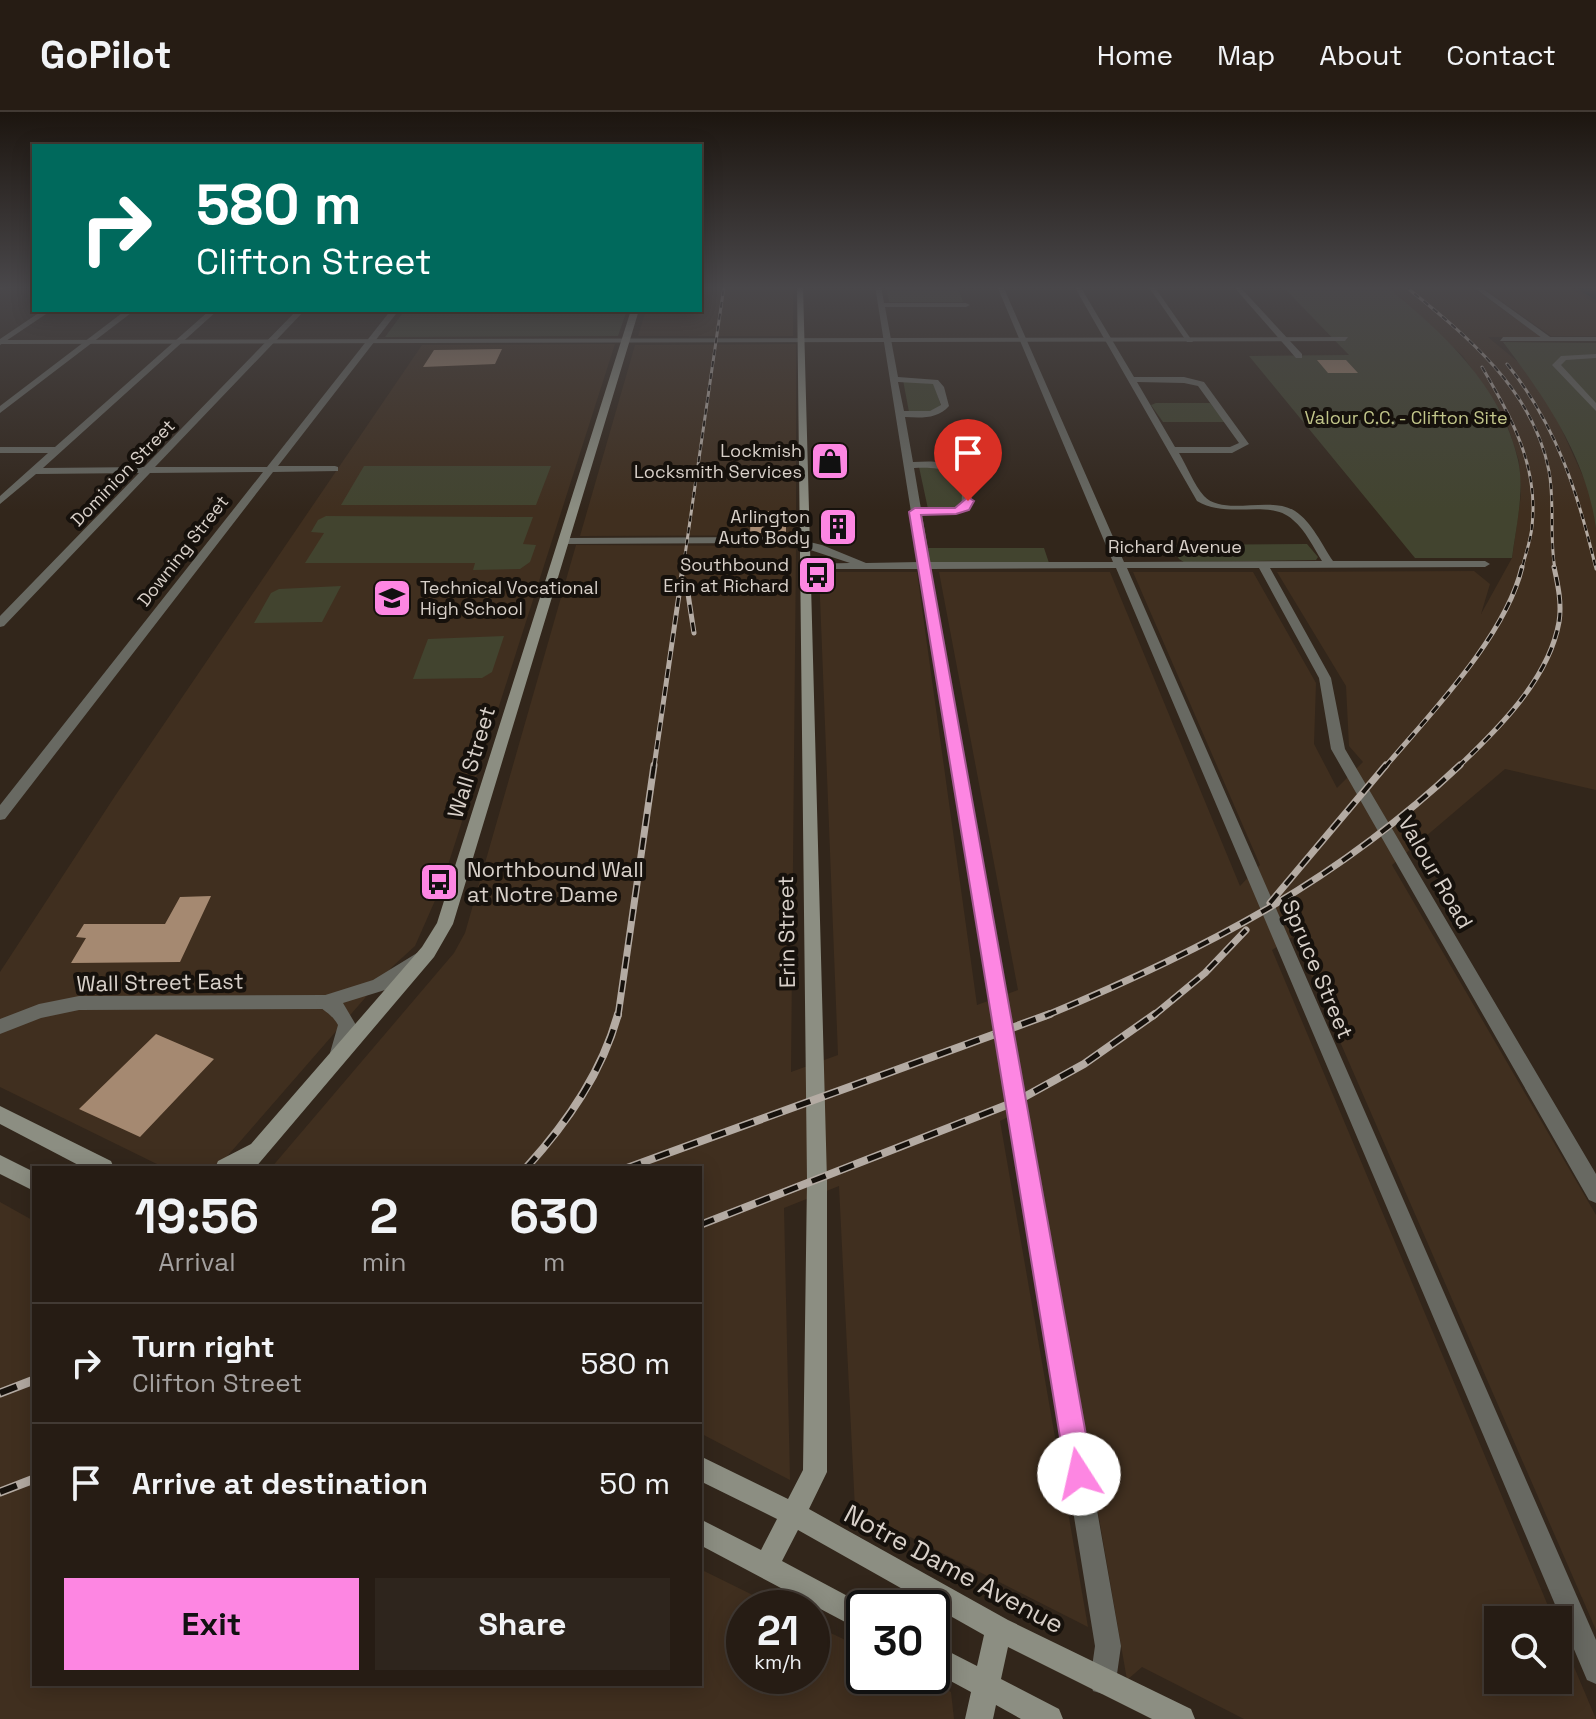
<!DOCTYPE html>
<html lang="en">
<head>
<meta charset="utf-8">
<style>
  :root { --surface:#261c14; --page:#2e251d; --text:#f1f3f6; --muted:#a4a1a0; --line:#423a34; --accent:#fd86e2 }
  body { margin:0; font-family:"Space Grotesk",sans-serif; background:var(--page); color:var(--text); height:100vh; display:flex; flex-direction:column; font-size:30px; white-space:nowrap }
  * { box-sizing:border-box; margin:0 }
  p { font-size:26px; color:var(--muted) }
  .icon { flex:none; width:44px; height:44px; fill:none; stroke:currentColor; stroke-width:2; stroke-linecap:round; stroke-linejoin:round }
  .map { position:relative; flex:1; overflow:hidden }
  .sheet { position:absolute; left:32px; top:1054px; width:670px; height:520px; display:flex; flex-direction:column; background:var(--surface); border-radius:0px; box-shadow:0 4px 20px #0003,0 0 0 2px var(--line) }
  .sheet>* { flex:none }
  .hud { position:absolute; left:32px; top:32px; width:670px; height:168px; border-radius:0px; box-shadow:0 4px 20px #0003,0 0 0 2px var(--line); background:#00695c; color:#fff; overflow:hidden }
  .controls { position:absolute; left:1484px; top:1494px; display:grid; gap:16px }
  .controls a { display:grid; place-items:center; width:88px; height:88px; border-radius:0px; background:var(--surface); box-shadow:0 4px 20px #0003,0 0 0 2px var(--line); font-size:40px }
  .speed { position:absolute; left:726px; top:1478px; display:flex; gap:16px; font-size:40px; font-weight:700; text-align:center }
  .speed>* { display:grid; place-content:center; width:104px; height:104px; border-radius:50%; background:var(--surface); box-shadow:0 4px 20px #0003,0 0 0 2px var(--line); line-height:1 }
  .speed small { font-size:20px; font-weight:400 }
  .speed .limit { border:4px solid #111; border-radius:12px; background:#fff; color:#111 }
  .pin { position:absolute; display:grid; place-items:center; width:68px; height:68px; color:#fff; margin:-82px -34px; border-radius:50% 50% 50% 0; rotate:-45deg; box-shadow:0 0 8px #0007 }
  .pin .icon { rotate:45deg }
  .me { position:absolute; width:88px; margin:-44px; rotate:350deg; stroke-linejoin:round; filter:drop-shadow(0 0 6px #0008) }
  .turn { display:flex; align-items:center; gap:28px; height:168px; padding:0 32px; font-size:36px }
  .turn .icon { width:104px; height:104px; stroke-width:2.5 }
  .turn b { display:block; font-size:56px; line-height:68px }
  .eta { display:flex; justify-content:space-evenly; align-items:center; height:136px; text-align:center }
  .eta b { font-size:48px; font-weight:700; line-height:56px }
  .action { display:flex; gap:16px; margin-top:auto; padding:16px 32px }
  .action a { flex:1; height:92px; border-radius:0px; background:var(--accent); color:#111; font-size:32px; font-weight:700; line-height:92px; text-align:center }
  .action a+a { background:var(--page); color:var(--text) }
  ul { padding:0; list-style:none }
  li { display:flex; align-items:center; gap:24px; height:120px; padding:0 32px; border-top:2px solid var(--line) }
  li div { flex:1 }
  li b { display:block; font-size:30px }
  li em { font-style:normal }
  header { display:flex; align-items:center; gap:48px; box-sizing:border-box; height:112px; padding:0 40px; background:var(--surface); border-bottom:2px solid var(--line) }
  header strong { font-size:38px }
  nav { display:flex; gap:44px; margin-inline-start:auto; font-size:28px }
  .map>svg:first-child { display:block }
</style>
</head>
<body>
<header>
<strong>GoPilot</strong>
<nav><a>Home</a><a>Map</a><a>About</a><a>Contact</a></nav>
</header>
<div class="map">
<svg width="1596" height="1607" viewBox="0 0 1596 1607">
  <rect width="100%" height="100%" fill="#32261b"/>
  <!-- built -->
  <path fill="#402f1f" d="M700,174H793V224H638L646,198H700Z
    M1386,174H1470L1541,225H1488L1518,250L1550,292L1592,384L1596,417V678L1505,657L1392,753L1596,1103V1518L1294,824L1272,838L1554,1508H1498V1568H1558V1517L1596,1607H1244L1142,1555L1127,1568L1028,995L1000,1009L1088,1515L855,1397L839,1074L784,1096L790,1368L700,1321V1056H271L454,841L465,821L576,433L776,434L796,437L791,960L838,943L819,460H917L977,893L1018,878L939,460H1110L1240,774L1260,753L1133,460H1253L1316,571L1314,632L1337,676L1363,650L1349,634L1346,574L1277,460L1474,459L1490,472L1481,502L1512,446L1521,383L1519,349L1505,306L1463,244Z
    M1480,174H1567L1596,192V224H1551Z
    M615,232L441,775L415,834L392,855L230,1041L223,1049L207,1056H165L0,975V860L115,684L422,233Z
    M796,232V423L580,424L635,233Z
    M0,1090L34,1109V1572H700V1457L779,1496H744V1564H812V1512L864,1537V1564H919L951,1580L954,1607H0Z"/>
  <!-- green -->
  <path fill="#42442f" d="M886,174H957L963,190H889Z
    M1282,174H1386C1442,220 1502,274 1518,348C1525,379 1516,414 1512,446H1415L1249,244L1349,243Z
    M405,198H627L618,224L385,225Z
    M1503,230L1596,231V417C1587,346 1545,286 1503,230Z
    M903,268L934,272L941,294L929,300H909Z
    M1156,291H1210L1225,310H1163L1151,293Z
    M364,354H551L536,393H341Z
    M919,355L945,356L958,364L964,388L962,393L952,397H928Z
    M326,404L533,405L523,432L536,433L530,450L520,457L473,458L475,451H305L324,421L311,420L318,408Z
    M1307,432L1318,445L1316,448L1184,450L1179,447L1171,433Z
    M928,436H1044L1049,451H930Z
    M341,474L322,510L254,511L271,481L279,477Z
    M504,524L492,560L482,566L413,567L428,527Z"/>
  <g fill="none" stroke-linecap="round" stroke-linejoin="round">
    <!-- river -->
    <path fill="#011d27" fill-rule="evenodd" d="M1572,174H1585L1596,180V188Z"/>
  </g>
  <!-- building -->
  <path fill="#a58971" d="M502,237L495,252L423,255L434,238Z
    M1317,248H1346L1358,261H1328Z
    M751,399H786V421H750Z
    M819,407H855L857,424H820Z
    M211,784L180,850L71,851L86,826L76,825L84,812H165L180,785Z
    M156,922L214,947L140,1025L79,997Z"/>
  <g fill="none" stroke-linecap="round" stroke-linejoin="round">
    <!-- minor -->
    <path fill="#686962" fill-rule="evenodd" d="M0,174H7L0,178Z
      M875,174H881L884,191H966L970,193L966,195H885L898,265L938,268L944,275L949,294C938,307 921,306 905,305L913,350C935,349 960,347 969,373C972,382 973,389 969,398L950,403H922L930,450H1113L997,174H1003L1124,450L1322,449C1313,435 1306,419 1293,408C1270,386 1229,408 1197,389L1074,174H1080L1134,265H1184L1204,270L1249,332L1232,341H1179C1187,354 1194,373 1204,384C1224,405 1269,383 1295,399C1312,410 1322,433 1333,449H1485L1490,452L1485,455L1270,456L1331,566L1345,637L1596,1062V1091L1589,1088L1331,637L1319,566L1259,456H1127L1596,1528V1572L1587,1568L1116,456L931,457L1121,1534L1116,1569L1113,1579L1103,1582L1093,1579L1090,1569L1095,1534L920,457H805L801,456V452L850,451L789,431L565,432L560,429L565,426L789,425L822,433L866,451L919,450ZM898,270L933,272L941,293L930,299H904ZM1137,270L1184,271L1198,274L1239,331L1230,335H1175ZM914,356C942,355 967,357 961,394L950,397H921Z
      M1148,174H1154L1193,230H1187Z
      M1233,174H1239L1302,242V246H1296Z
      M1472,174H1479L1553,227L1546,229Z
      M43,198H52L0,233V227Z
      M126,198H135L0,301V294Z
      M210,198H218L43,356L144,355L297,198H305L155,355H267L391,198H399L278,354H335L338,355V359L273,360L5,707L0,708V693L263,360L150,361L4,514L0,515V504L139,361L36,362L0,392V384L48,341H0V335H55Z
      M1596,242V246L1566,248L1561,253L1596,291V299L1552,253L1561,244Z
      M325,883L331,885L334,890L331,895L325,897L79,898L41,906L0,922V907L39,892L79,884Z"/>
    <!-- tertiary -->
    <path fill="#686962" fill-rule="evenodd" d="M1348,225L1345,229L0,232V228Z
      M1503,225H1596V229H1500Z
      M417,841L423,843L425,848L423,853L385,878L343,891L356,913L345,946L339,949L333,946L330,941L338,913C331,900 321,899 316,890L319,885L373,868Z"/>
    <!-- secondary -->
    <path fill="#8c8e82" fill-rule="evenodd" d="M797,174H803L827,1069V1360L809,1397L1008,1508L1191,1597L1195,1607H1152L1008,1535L1001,1567L1059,1597L1063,1607H1021L996,1593L993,1607H965L971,1580L932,1559V1531L977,1554L984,1523L798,1418L782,1449L870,1496H864V1520L700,1433V1407L761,1438L777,1407L700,1369V1344L788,1387L803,1358L807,1069Z
      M631,198H639L453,812L434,845L255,1056H215L218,1049L251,1032L422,835L437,811Z
      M0,994L111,1049L114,1056H84L0,1012Z
      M0,1043L34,1060V1079L0,1062Z"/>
    <!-- rail-far4 casing -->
    <g stroke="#b4aba3" stroke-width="3">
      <path id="rail-far4" d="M1405,174C1467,224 1533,277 1549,359C1555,391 1549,425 1555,457
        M1507,252C1557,314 1578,381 1596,457
        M1482,255C1511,305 1539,354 1532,414C1531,428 1525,443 1522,457
        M683,457L724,174"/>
    </g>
    <!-- rail-far3 casing -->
    <g stroke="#b4aba3" stroke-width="5">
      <path id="rail-far3" d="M687,475L694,521
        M654,655L683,455
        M1385,655C1430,602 1506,524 1522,455
        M1458,655C1498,617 1549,567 1559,510C1562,492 1558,473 1554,455"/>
    </g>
    <!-- rail-far2 casing -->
    <g stroke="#b4aba3" stroke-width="7">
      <path id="rail-far2" d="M1270,791L1386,653
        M618,904L654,653
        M1045,904C1202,839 1335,771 1460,653
        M1153,904L1205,861L1246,818"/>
    </g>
    <!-- rail-far1 casing -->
    <g stroke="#b4aba3" stroke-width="8">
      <path id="rail-far1" d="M526,1056C567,1011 602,961 618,902
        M627,1056L1050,902
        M700,1113L1017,989L1084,952L1155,902"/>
    </g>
    <!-- rail casing -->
    <g stroke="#b4aba3" stroke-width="9">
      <path id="rail" d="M0,1281L34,1268
        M0,1380L34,1367"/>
    </g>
    <!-- rail-far4 -->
    <use href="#rail-far4" stroke="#16110c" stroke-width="2" stroke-dasharray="6" stroke-linecap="butt"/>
    <!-- rail-far3 -->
    <use href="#rail-far3" stroke="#16110c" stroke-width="3" stroke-dasharray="9" stroke-linecap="butt"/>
    <!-- rail-far2 -->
    <use href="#rail-far2" stroke="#16110c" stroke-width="4" stroke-dasharray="12" stroke-linecap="butt"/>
    <!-- rail-far1 -->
    <use href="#rail-far1" stroke="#16110c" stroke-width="5" stroke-dasharray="15" stroke-linecap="butt"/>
    <!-- rail -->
    <use href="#rail" stroke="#16110c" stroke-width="6" stroke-dasharray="18" stroke-linecap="butt"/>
  </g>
  <!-- sky -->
  <linearGradient id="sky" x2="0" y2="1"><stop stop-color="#1c150f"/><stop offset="0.44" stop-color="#49474a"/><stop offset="1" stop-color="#49474a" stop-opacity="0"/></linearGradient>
  <rect width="1596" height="399" fill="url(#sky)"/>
  <!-- route -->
  <path fill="#fd86e2" stroke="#a45793" stroke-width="2" d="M968,385L974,389L969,398L956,402L921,403L1093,1362L1089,1372L1079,1376L1070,1372L1066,1362L909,400L915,396H955Z"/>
  <!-- icons -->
  <defs>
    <g id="shop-square" transform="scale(2)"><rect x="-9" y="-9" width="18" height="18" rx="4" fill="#fd86e2" stroke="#16110c"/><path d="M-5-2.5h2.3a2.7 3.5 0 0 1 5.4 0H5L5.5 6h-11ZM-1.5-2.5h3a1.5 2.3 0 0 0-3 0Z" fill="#111"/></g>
    <g id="building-square" transform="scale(2)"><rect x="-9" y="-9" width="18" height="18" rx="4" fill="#fd86e2" stroke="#16110c"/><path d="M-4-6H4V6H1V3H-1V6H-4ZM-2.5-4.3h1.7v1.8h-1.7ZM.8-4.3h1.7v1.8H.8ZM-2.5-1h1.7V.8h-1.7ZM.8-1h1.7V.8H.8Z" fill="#111"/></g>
    <g id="bus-square" transform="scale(2)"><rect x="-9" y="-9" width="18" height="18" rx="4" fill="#fd86e2" stroke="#16110c"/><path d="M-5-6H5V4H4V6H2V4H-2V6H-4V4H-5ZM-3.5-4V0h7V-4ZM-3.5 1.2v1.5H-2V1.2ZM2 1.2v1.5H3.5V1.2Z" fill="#111"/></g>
    <g id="school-square" transform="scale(2)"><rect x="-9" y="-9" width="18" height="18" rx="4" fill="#fd86e2" stroke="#16110c"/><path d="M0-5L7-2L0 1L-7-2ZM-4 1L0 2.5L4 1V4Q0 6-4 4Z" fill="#111"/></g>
  </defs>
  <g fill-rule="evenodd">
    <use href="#shop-square" x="830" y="349"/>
    <use href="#building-square" x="838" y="415"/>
    <use href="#bus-square" x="817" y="463"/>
    <use href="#school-square" x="392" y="486"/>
    <use href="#bus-square" x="439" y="770"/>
  </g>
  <g text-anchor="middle" stroke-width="8" stroke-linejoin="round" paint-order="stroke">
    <!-- far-park labels -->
    <g font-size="18" fill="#c2c68a" stroke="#16110c">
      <text x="1406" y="312">Valour C.C. - Clifton Site</text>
    </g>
    <!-- far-poi labels -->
    <g font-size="18" fill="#d8d0c9" stroke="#16110c" text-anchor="end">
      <text x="802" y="345">Lockmish<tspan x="802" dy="21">Locksmith Services</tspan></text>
      <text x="810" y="411">Arlington<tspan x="810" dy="21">Auto Body</tspan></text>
      <text x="789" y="459">Southbound<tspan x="789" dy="21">Erin at Richard</tspan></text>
      <text x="420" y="482" text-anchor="start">Technical Vocational<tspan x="420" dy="21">High School</tspan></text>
    </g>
    <!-- far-street labels -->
    <g font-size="18" fill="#d8d0c9" stroke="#16110c">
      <text transform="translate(123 361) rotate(-46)" y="6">Dominion Street</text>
      <text x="1175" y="441">Richard Avenue</text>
      <text transform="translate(183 439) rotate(-52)" y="6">Downing Street</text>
    </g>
    <!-- street labels -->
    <g font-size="22" fill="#d8d0c9" stroke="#16110c">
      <text transform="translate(471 650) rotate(-73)" y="8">Wall Street</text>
      <text transform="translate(1436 760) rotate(60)" y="8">Valour Road</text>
      <text transform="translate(786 820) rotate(-91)" y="8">Erin Street</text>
      <text transform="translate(1318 857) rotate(67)" y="8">Spruce Street</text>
      <text transform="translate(160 870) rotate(-1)" y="8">Wall Street East</text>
    </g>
    <!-- poi labels -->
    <g font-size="22" fill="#d8d0c9" stroke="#16110c" text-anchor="start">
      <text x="467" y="765">Northbound Wall<tspan x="467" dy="25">at Notre Dame</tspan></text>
    </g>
    <!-- near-street labels -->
    <g font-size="26" fill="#d8d0c9" stroke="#16110c">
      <text transform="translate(954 1457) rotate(28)" y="9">Notre Dame Avenue</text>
    </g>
  </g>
</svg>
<div class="controls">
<a><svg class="icon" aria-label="search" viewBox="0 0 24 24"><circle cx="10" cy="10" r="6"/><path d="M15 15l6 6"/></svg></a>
</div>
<div class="speed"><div>21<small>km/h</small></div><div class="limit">30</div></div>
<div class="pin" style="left:968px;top:389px;background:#d93025"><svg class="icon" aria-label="arrive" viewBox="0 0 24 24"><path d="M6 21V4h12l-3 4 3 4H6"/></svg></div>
<svg class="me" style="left:1079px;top:1362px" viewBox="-20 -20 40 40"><circle r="19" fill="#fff"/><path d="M0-13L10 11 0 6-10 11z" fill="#fd86e2"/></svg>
<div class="hud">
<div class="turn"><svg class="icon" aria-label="right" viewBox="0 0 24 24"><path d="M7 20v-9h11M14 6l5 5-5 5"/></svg><div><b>580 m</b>Clifton Street</div></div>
</div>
<section class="sheet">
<div class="eta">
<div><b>19:56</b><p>Arrival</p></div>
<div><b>2</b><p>min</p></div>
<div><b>630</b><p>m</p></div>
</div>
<ul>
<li><svg class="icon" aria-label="right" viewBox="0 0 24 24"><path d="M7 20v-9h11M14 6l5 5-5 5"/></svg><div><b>Turn right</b><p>Clifton Street</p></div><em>580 m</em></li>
<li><svg class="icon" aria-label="arrive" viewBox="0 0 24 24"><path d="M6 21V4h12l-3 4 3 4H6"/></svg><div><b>Arrive at destination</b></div><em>50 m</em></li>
</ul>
<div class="action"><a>Exit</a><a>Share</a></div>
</section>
</div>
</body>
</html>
